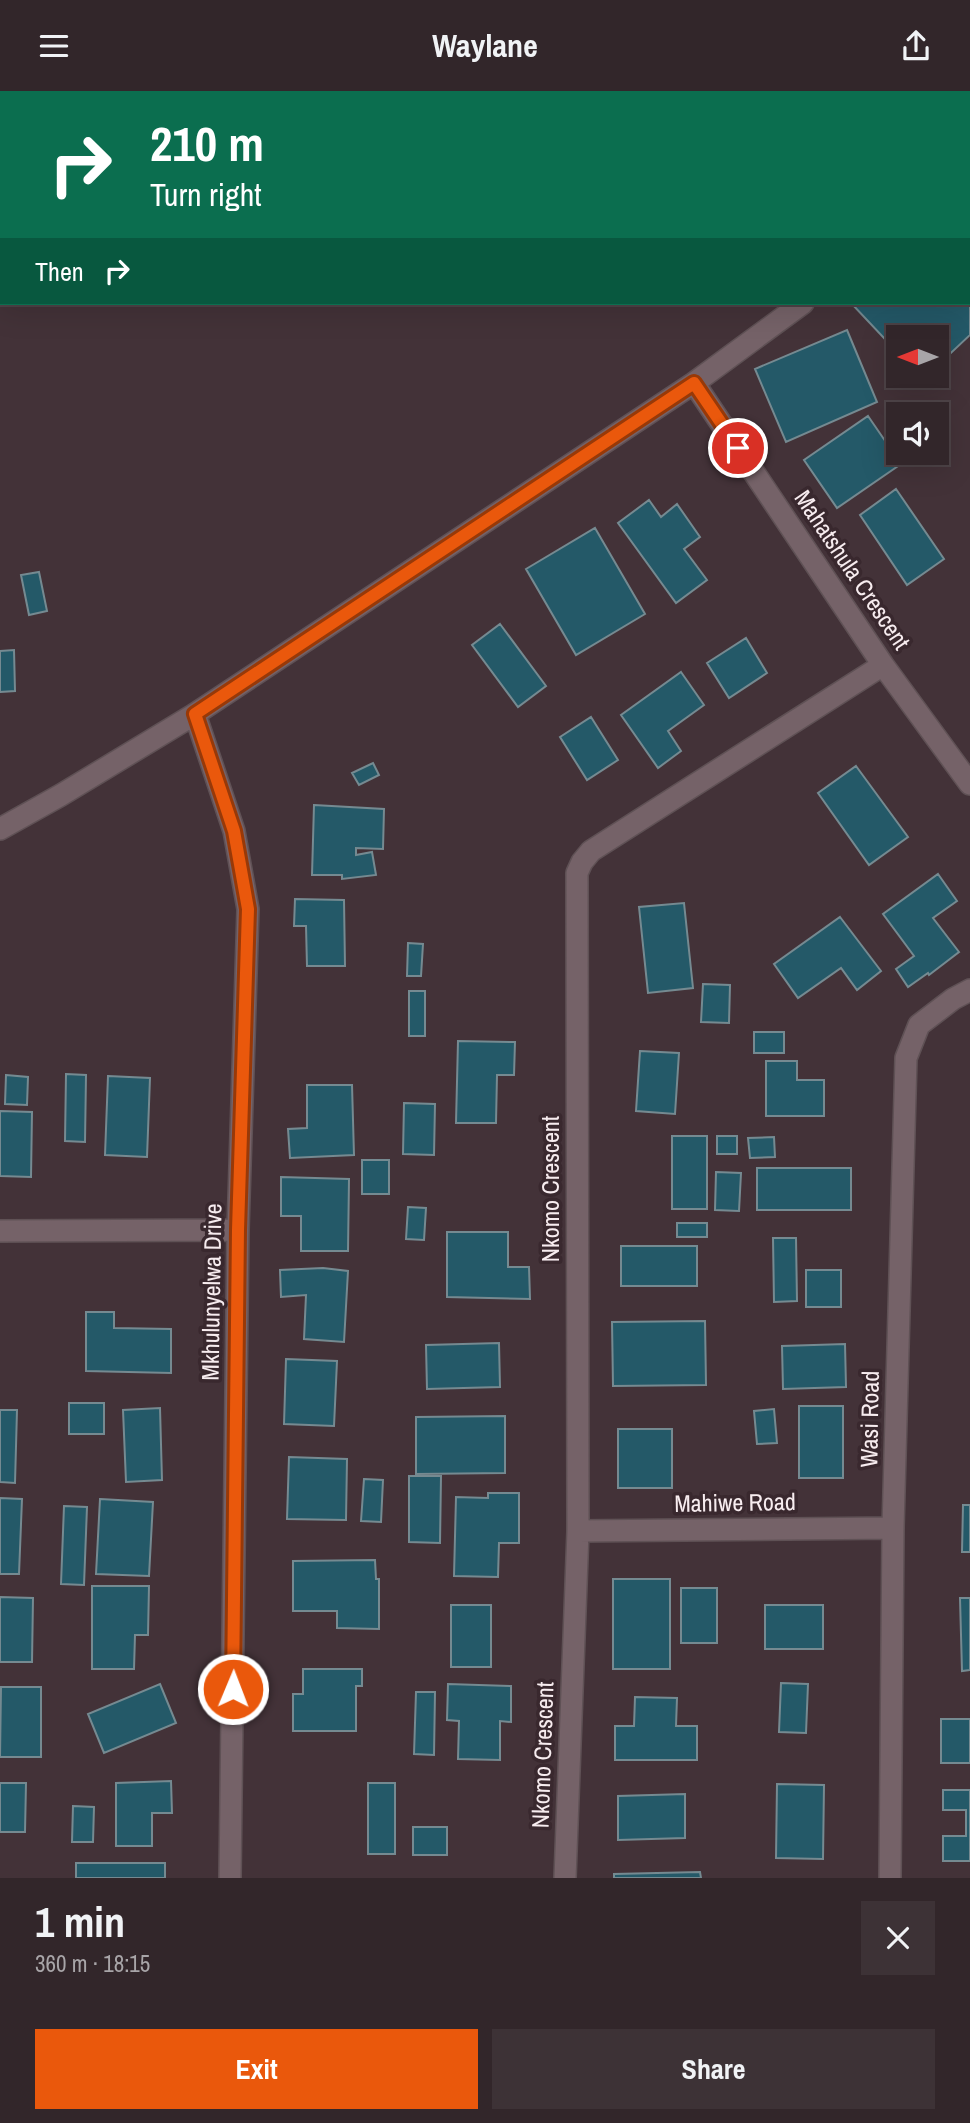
<!DOCTYPE html>
<html lang="en">
<head>
<meta charset="utf-8">
<style>
  :root { --surface:#32262a; --page:#3d3236; --text:#f1f3f6; --muted:#a8a5a8; --line:#4d4347; --accent:#ea580c }
  body { margin:0; font-family:"Archivo Narrow",sans-serif; background:var(--page); color:var(--text); height:100vh; display:flex; flex-direction:column; font-size:26px; white-space:nowrap }
  * { box-sizing:border-box; margin:0 }
  p { font-size:23px; color:var(--muted) }
  .icon { flex:none; width:38px; height:38px; fill:none; stroke:currentColor; stroke-width:2; stroke-linecap:round; stroke-linejoin:round }
  .map { position:relative; height:1787px; overflow:hidden }
  .side { display:flex; flex-direction:column; background:var(--surface); flex:1 }
  .side>* { flex:none }
  .top-card { position:absolute; left:0px; top:0px; width:971px; height:214px; box-shadow:0 7px 28px #0002,0 0 0 2px var(--line); background:#0b6e4f; color:#fff; overflow:hidden }
  .needle { width:46px; rotate:270deg }
  .buttons { position:absolute; left:886px; top:234px; display:grid; gap:14px }
  .buttons a { display:grid; place-items:center; width:63px; height:63px; border-radius:0px; background:var(--surface); box-shadow:0 7px 28px #0002,0 0 0 2px var(--line); font-size:35px }
  .pin { position:absolute; display:grid; place-items:center; width:60px; height:60px; color:#fff; margin:-30px; border:4px solid #fff; border-radius:50%; box-shadow:0 2px 7px #0007 }
  .me { position:absolute; width:77px; margin:-38px; rotate:1deg; stroke-linejoin:round; filter:drop-shadow(0 0 5px #0008) }
  .turn { display:flex; align-items:center; gap:24px; height:147px; padding:0 35px; font-size:32px }
  .turn .icon { width:91px; height:91px; stroke-width:2.5 }
  .turn b { display:block; font-size:49px; line-height:60px }
  .then { display:flex; align-items:center; height:66px; padding:0 35px; background:#0003; gap:14px; font-size:26px }
  .round { display:grid; place-items:center; flex:none; width:74px; height:74px; border-radius:0px; background:var(--page) }
  .head { display:flex; align-items:center; justify-content:space-between; height:119px; padding:0 35px }
  h1 { font-size:42px; font-weight:800; line-height:52px }
  .cta { display:flex; gap:14px; margin-top:auto; padding:14px 35px }
  .cta a { flex:1; height:80px; border-radius:0px; background:var(--accent); color:#fff; font-size:28px; font-weight:800; line-height:80px; text-align:center }
  .cta a+a { background:var(--page); color:var(--text) }
  header { display:flex; justify-content:space-between; align-items:center; height:91px; padding:0 35px; background:var(--surface); font-size:32px; font-weight:800 }
  .map>svg:first-child { display:block }
</style>
</head>
<body>
<header><svg class="icon" aria-label="menu" viewBox="0 0 24 24"><path d="M4 6h16M4 12h16M4 18h16"/></svg>Waylane<svg class="icon" aria-label="share" viewBox="0 0 24 24"><path d="M12 15V3M7 8l5-5 5 5M5 13v7h14v-7"/></svg></header>
<div class="map">
<svg width="970" height="1787" viewBox="0 0 970 1787">
  <rect width="100%" height="100%" fill="#433238"/>
  <!-- building -->
  <path fill="#245968" stroke="#758a91" stroke-width="2" d="M970,206V244L936,276V247H898V262L851,212H970Z
    M847,239L877,311L786,351L755,278Z
    M868,325L901,373L837,417L804,369Z
    M896,398L944,468L907,494L860,424Z
    M649,409L661,426L677,413L700,446L684,458L707,489L676,512L618,432Z
    M595,437L645,523L576,564L526,478Z
    M39,481L47,520L29,524L21,484Z
    M500,533L546,595L518,616L472,554Z
    M746,547L767,582L729,607L707,572Z
    M14,559L15,600L0,601V560Z
    M681,581L704,614L668,640L681,660L658,677L621,624Z
    M591,626L618,669L587,689L560,646Z
    M373,672L379,684L359,694L352,682Z
    M856,675L908,746L869,774L818,702Z
    M314,714L384,718L383,758L356,757V764L372,761L376,784L342,788V784H312Z
    M938,783L957,810L933,827L959,861L929,884L928,882L908,896L896,878L914,865L883,823Z
    M295,808L344,809L345,875H307L306,835H294Z
    M684,812L693,897L648,902L639,816Z
    M840,826L881,880L857,899L841,877L798,907L774,873Z
    M408,852L423,853L421,885H407Z
    M703,893L730,894L729,932L701,931Z
    M409,900H425V945H409Z
    M754,941H784V962H754Z
    M458,950L515,951L514,984H497L496,1032H456Z
    M640,960L679,962L675,1023L636,1020Z
    M766,970H797V989H824V1025H766Z
    M66,983L86,984L85,1051L65,1050Z
    M6,984L28,986L27,1014L5,1013Z
    M108,985L150,987L147,1066L105,1064Z
    M307,994H352L354,1064L290,1067L288,1038L307,1037Z
    M404,1012L435,1013L434,1064L403,1063Z
    M0,1020L32,1021L31,1086L0,1085Z
    M672,1045H707V1118H672Z
    M717,1045H737V1063H717Z
    M774,1046L775,1066L750,1067L748,1047Z
    M362,1069H389V1103H362Z
    M757,1077H851V1119H757Z
    M716,1081L741,1082L739,1120L715,1119Z
    M281,1086L349,1088L348,1160H301V1125H281Z
    M408,1116L426,1117L424,1149L406,1148Z
    M677,1132H707V1146H677Z
    M447,1141H508V1176H529L530,1208L447,1206Z
    M773,1147H796L797,1210L774,1211Z
    M621,1155H697V1195H621Z
    M323,1177L348,1180L344,1251L304,1248L306,1204L281,1206L280,1179Z
    M806,1179H841V1216H806Z
    M86,1221H114V1237L171,1238V1282L86,1280Z
    M705,1230L706,1294L613,1295L612,1231Z
    M499,1252L500,1296L427,1298L426,1254Z
    M845,1253L846,1296L783,1298L782,1255Z
    M286,1268L337,1270L334,1335L284,1333Z
    M69,1312H104V1343H69Z
    M799,1315H843V1387H799Z
    M160,1317L162,1389L126,1391L123,1319Z
    M774,1318L777,1352L757,1353L754,1320Z
    M0,1319H17L15,1392L0,1391Z
    M505,1325V1382L416,1383V1326Z
    M618,1338H672V1397H618Z
    M289,1366L347,1368L346,1429L287,1428Z
    M409,1385H441L440,1452L409,1451Z
    M364,1388L383,1389L381,1431L361,1430Z
    M488,1402H519V1452H499L498,1486L454,1485L456,1406L488,1407Z
    M0,1407L22,1408L19,1483H0Z
    M100,1408L153,1411L149,1485L96,1483Z
    M963,1414H970V1461H962Z
    M64,1415L87,1416L84,1494L61,1493Z
    M375,1469L376,1488H379V1538L337,1537V1520H293V1470Z
    M613,1488H670V1578H613Z
    M92,1495H149L148,1544H135L134,1578H92Z
    M681,1497H717V1552H681Z
    M0,1506L33,1507L32,1571H0Z
    M960,1507H970V1579L962,1580Z
    M451,1514H491V1576H451Z
    M765,1514H823V1558H765Z
    M303,1578H362V1595H356V1640H293V1603H303Z
    M781,1592L808,1593L806,1642L779,1641Z
    M160,1593L176,1632L104,1662L88,1623Z
    M448,1593L511,1595V1631L500,1630V1669L458,1668L459,1630L447,1629Z
    M1,1596H41V1666H0Z
    M416,1601H435L434,1664L414,1663Z
    M635,1606L677,1607L676,1635H697V1669H615V1635H634Z
    M941,1628H970V1672H941Z
    M171,1690L172,1722H152V1755H116V1692Z
    M0,1692H26L25,1741H0Z
    M368,1692H395V1763H368Z
    M777,1693L824,1694L823,1768L776,1767Z
    M943,1699H970V1770H943V1745H966V1719H943Z
    M685,1703V1747L618,1749V1705Z
    M73,1715L94,1716L93,1751H72Z
    M413,1736H447V1764H413Z
    M76,1772H165V1787H76Z
    M700,1781L701,1787H614V1783Z"/>
  <g fill="none" stroke-linecap="round" stroke-linejoin="round">
    <!-- minor casing -->
    <g stroke="#5f5155" stroke-width="24">
      <path id="minor" d="M970,98V99
        M694,292L883,574L970,693
        M195,623L234,740L248,818L238,1139L230,1787
        M0,738L61,704L195,623L694,292L803,212
        M0,1140L238,1139
        M578,1440L893,1437
        M565,1787L578,1440L577,782L582,771L591,760L883,574
        M890,1787L893,1437L906,967L919,934L953,908L970,899"/>
    </g>
    <!-- minor -->
    <use href="#minor" stroke="#756268" stroke-width="21"/>
  </g>
  <g fill="none" stroke-linecap="round" stroke-linejoin="round">
    <!-- route casing -->
    <g stroke="#983908" stroke-width="18">
      <path id="route" d="M233,1598L238,1139L248,818L234,740L195,623L694,292L738,357"/>
    </g>
    <!-- route -->
    <use href="#route" stroke="#ea580c" stroke-width="12"/>
  </g>
  <g text-anchor="middle" stroke-width="7" stroke-linejoin="round" paint-order="stroke">
    <!-- street labels -->
    <g font-size="24" fill="#f7ecef" stroke="#39282e">
      <text transform="translate(852 479) rotate(56)" y="8">Mahatshula Crescent</text>
      <text transform="translate(551 1098) rotate(-90)" y="8">Nkomo Crescent</text>
      <text transform="translate(212 1201) rotate(-89)" y="8">Mkhulunyelwa Drive</text>
      <text transform="translate(870 1328) rotate(-89)" y="8">Wasi Road</text>
      <text transform="translate(735 1412) rotate(-1)" y="8">Mahiwe Road</text>
      <text transform="translate(543 1664) rotate(-88)" y="8">Nkomo Crescent</text>
    </g>
  </g>
</svg>
<div class="buttons">
<a><svg class="needle" viewBox="-14 -14 28 28"><path d="M0-13l5 13h-10z" fill="#e53935"/><path d="M0 13l5-13h-10z" fill="#a8a5a8"/></svg></a>
<a><svg class="icon" aria-label="sound" viewBox="0 0 24 24"><path d="M4 9h4l5-4v14l-5-4H4zM17 9q2 3 0 6"/></svg></a>
</div>
<div class="pin" style="left:738px;top:357px;background:#d93025"><svg class="icon" aria-label="arrive" viewBox="0 0 24 24"><path d="M6 21V4h12l-3 4 3 4H6"/></svg></div>
<svg class="me" style="left:233px;top:1598px" viewBox="-20 -20 40 40"><circle r="17" fill="#ea580c" stroke="#fff" stroke-width="3"/><path d="M0-11L8 9 0 5-8 9z" fill="#fff"/></svg>
<div class="top-card">
<div class="turn"><svg class="icon" aria-label="right" viewBox="0 0 24 24"><path d="M7 20v-9h11M14 6l5 5-5 5"/></svg><div><b>210 m</b>Turn right</div></div>
<div class="then">Then<svg class="icon" aria-label="right" viewBox="0 0 24 24"><path d="M7 20v-9h11M14 6l5 5-5 5"/></svg></div>
</div>
</div>
<section class="side">
<div class="head"><div><h1>1 min</h1><p>360 m · 18:15</p></div><a class="round"><svg class="icon" aria-label="close" viewBox="0 0 24 24"><path d="M6 6l12 12M18 6L6 18"/></svg></a></div>
<div class="cta"><a>Exit</a><a>Share</a></div>
</section>
</body>
</html>
